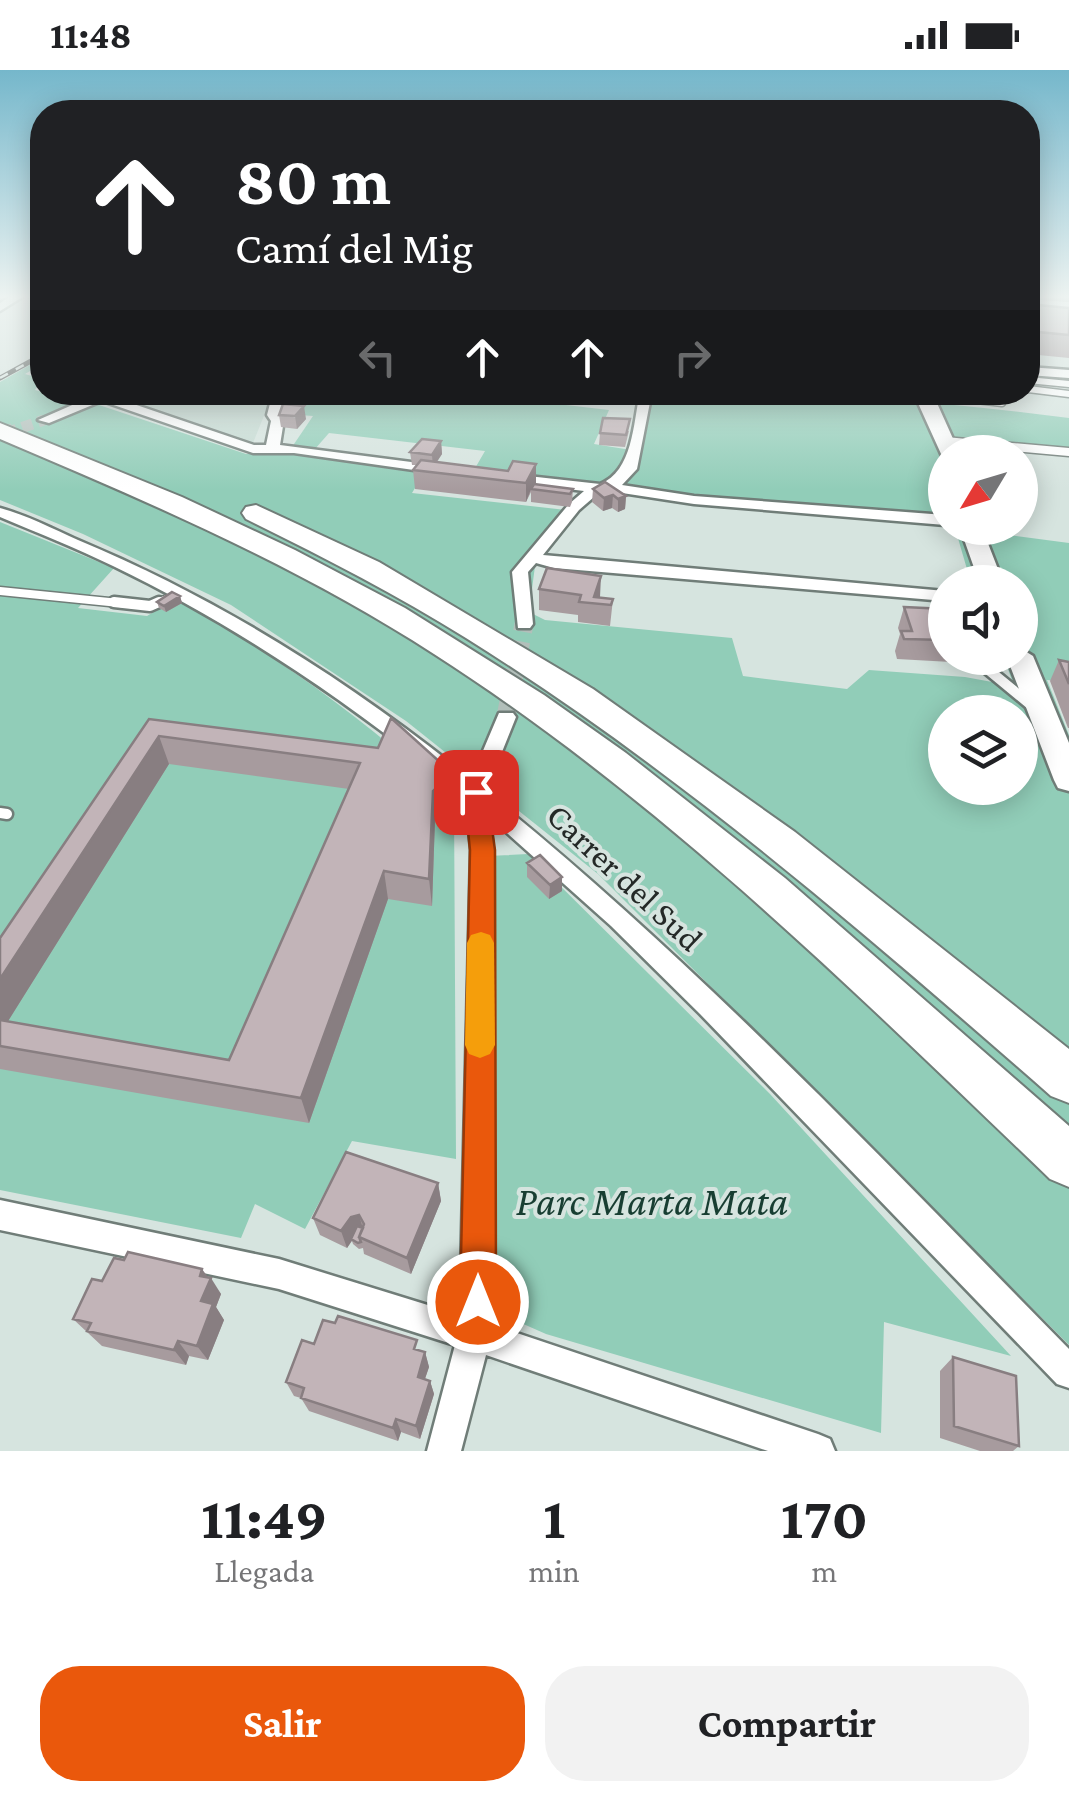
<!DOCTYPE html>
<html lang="es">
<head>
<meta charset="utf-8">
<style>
  :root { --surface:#fff; --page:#f2f2f2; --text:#202124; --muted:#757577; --accent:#ea580c }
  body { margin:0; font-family:"Crimson Pro",serif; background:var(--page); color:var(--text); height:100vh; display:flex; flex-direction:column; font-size:38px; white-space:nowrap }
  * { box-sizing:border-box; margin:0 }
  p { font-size:32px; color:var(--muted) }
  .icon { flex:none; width:55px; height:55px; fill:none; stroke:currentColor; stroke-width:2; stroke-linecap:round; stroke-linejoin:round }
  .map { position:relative; height:1381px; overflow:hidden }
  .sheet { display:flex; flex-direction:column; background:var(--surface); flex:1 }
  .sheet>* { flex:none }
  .banner { position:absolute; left:30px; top:30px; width:1010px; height:305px; border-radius:40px; box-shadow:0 5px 25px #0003; background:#202124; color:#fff; overflow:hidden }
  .needle { width:65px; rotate:232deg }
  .controls { position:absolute; left:928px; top:365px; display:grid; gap:20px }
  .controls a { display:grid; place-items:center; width:110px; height:110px; border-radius:50%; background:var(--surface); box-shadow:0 5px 25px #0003; font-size:50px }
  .pin { position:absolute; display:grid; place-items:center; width:85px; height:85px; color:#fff; margin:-42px; border-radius:20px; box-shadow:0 5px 15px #0006 }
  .me { position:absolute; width:110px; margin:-55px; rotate:0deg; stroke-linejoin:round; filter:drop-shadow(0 0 8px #0008) }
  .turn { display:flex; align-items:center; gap:35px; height:210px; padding:0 40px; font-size:45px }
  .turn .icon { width:130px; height:130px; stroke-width:2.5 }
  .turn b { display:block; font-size:70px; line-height:85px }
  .lanes { display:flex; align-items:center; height:95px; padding:0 40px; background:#0003; justify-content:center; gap:50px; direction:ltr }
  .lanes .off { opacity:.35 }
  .eta { display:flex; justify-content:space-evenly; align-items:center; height:170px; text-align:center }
  .eta b { font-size:60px; font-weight:700; line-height:70px }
  .button { display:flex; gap:20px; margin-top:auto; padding:20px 40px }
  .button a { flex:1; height:115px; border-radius:40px; background:var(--accent); color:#fff; font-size:40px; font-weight:700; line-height:115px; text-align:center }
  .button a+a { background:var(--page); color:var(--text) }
  .status { display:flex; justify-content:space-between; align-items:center; height:70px; padding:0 50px; background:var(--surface); direction:ltr }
  .status svg { height:28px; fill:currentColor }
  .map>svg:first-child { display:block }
</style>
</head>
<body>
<div class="status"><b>11:48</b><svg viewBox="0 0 49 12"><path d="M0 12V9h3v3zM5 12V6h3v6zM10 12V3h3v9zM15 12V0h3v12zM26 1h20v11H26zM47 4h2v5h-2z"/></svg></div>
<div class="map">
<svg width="1069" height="1381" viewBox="0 0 1069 1381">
  <rect width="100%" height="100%" fill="#d6e4df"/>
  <!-- built -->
  <path fill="#c5dad2" d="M132,323H273L253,373L123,330Z"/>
  <!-- green -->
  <path fill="#91cdb8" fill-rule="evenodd" d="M42,288V294L25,304L42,309L35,320L99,335L246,384L289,382L424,403L412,423L566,440L593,417L474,400L485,381L329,363L315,379L292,377L313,346L286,344L295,323H490L488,326L609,340L594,374L631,380L641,323H654L656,329L733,331L736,323C848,323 959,334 1069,348V378L960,368L963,382H945V452L616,420L594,425L541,485L535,496L529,542L545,550L732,568L743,606L847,619L869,600L965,607L1014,616L1004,588H1020V512H962L969,506L955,458H985L986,462L1069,473V612L1047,610L1069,665V1275L598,804L406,651L231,535L83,464L0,430V312ZM945,642H1020V718H945Z
    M0,452L114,498L78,538L147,546L175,529C275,583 371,654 454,731L456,1089L352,1071L305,1159L255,1134L241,1168L0,1120Z
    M528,784L770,1024L1011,1286L884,1252L881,1363L546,1264L496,1242L488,786Z"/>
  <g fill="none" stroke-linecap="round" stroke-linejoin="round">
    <!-- street-tunnel-far2 -->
    <path stroke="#b2bfba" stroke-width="11" stroke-dasharray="11 6" stroke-linecap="butt" d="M6,363L44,350"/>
    <!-- street-tunnel-far1 -->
    <path stroke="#b2bfba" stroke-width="15" stroke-dasharray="15 8" stroke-linecap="butt" d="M0,365L13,361"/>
    <!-- street-tunnel -->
    <path stroke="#b2bfba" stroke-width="19" stroke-dasharray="19 10" stroke-linecap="butt" d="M506,647L524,554"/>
    <!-- lane-far2 casing -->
    <g stroke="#707d78" stroke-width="9">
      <path id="lane-far2" d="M1028,310L1069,314
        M1028,319L1069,324
        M943,326L1002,333L1000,322"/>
    </g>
    <!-- lane-far1 casing -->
    <g stroke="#707d78" stroke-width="11">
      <path id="lane-far1" d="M945,371L1069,382
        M0,521L139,535
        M153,535L167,529"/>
    </g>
    <!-- lane casing -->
    <g stroke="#707d78" stroke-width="15">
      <path id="lane" d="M114,532L150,536L159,532
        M974,588L1031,635
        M0,743L7,744"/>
    </g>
    <!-- street casing -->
    <g stroke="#707d78" stroke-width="5">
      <path id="street" d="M11,226H24L0,241V233Z
        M1028,297L1069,300V308L1028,305Z
        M102,322H118L113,327L254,375H266L271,351L267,345L273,322H285L280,344L284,350L280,375L442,396L449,400L442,404L294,383H253L102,331L49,353L38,350Z
        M640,322H652L637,399L622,415L694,426L945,445V455L694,434L609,421L594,427L579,440L543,485L945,521V531L554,498L536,493L528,502L533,554L530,558H518L512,502L569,434L584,421L510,412L503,408L510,404L600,414C633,401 633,354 640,322Z
        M0,438C27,445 53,459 78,470C220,529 352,613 471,709L499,643H513L516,647L486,722C695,890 881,1088 1069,1279V1318L1057,1314L700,944L611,856L489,747L493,780L494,1232L490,1254L818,1364L830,1369L835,1381H768L486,1285L461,1381H427L455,1275L279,1219L0,1160V1130L279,1189L460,1245L471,780L466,728C358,638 240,557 113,496C76,478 38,463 0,447Z"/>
    </g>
    <!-- secondary casing -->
    <g stroke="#707d78" stroke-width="5">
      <path id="secondary" d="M1028,228L1069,232V242L1028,238Z
        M913,322H932L959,382H945L942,386Z
        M960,458H982L1003,512H979Z
        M1020,578L1033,586L1069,673V721L1058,718L1054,710L1007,588H1020Z"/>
    </g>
    <!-- highway casing -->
    <g stroke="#707d78" stroke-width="4">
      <path id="highway" d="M0,353L182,427L295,480L405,538L544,625L626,683L785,808L1069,1056V1117L1050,1109C856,923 662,730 434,584C298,496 149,432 0,369Z
        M256,435L379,492L593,619L795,762L1069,979V1033L1051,1026C865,863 677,700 466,568C396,524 321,486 246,449L242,443L246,437Z"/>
    </g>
    <!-- lane-far2 -->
    <use href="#lane-far2" stroke="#fff" stroke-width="6"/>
    <!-- lane-far1 -->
    <use href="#lane-far1" stroke="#fff" stroke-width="8"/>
    <!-- lane -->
    <use href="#lane" stroke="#fff" stroke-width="10"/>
    <!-- street -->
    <use href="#street" fill="#fff" fill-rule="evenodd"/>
    <!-- secondary -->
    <use href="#secondary" fill="#fff" fill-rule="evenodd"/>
    <!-- highway -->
    <use href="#highway" fill="#fff" fill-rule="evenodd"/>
    <!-- rail casing -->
    <g stroke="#444b48" stroke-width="5">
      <path id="rail" d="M0,308L42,285"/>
    </g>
    <!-- rail -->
    <use href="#rail" stroke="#d6e4df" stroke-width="2.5" stroke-dasharray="9" stroke-linecap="butt"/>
  </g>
  <!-- wall -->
  <path fill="#a79b9e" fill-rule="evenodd" d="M1028,226H1069V232L1028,229Z
    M1028,234L1069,238V288L1028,284Z
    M231,322H266L261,335H246L232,328Z
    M492,322H525L522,328L492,325Z
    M542,322H594L592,335L582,334V329L542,326Z
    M279,345L306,349L297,359L281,357Z
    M629,361L625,377L599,375L600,363Z
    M441,371L442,384L437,392L508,401L536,394L535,414L573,419L572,432L570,437L531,432V422L526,432L415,419L413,400L417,395H412L410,382Z
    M593,419L626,426L625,439L618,442L612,438L603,441L592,432Z
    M539,519L613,529L610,556L578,552V545L539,540Z
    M180,526L182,533L166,542L159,538L157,532Z
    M904,537L945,539V588H952L951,592L897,589L895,581L900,564L898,558Z
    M1059,590L1069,592V658H1068L1050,611Z
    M149,649L452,703L454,731L435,749L432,836L388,829L309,1053L0,999V868ZM169,694L349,719L229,990L8,951Z
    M527,793L562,807V821L549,829L527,807Z
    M438,1113L441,1131L411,1204L364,1184L363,1178L359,1179L353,1174L352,1171L347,1178L320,1165L313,1148Z
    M208,1208L221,1224L216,1237L224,1250L208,1290L189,1286L186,1295L102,1276L73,1249L102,1211Z
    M314,1274L419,1280L425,1282L429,1297L425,1309L430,1311L434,1324L420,1369L401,1362L398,1371L309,1341L301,1328L294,1326L286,1312Z
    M953,1287L1019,1376L1013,1381H980L940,1368V1301Z"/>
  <!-- shaded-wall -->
  <path fill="#887e81" d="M258,322H266L261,335Z
    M304,336L306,349L297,359L295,346Z
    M441,371L442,384L433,397L432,385Z
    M536,394V413L531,419L526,432V413Z
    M613,425L612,438L603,441L604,428Z
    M626,426L625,439L618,442V429Z
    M601,506L600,527L597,534L594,527Z
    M180,526L182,533L166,542L164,536Z
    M159,666L169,694L0,964V909Z
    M452,703L454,731L435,749L432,836L429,809L433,721Z
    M384,801L388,829L309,1053L301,1028Z
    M562,807V821L549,829L550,815Z
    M438,1113L441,1131L411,1204L407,1188Z
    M359,1145L364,1162L356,1164L347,1178L341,1161L351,1147Z
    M202,1199L210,1210L211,1208L221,1224L216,1237L224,1250L208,1290L197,1276L201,1231L200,1206Z
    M178,1271L189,1286L186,1295L174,1280Z
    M425,1282L429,1297L421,1320L418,1307Z
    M430,1311L434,1324L420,1369L416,1356Z
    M396,1349L401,1362L398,1371L393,1358Z"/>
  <!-- building -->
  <path fill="#c2b4b8" stroke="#887e81" stroke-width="2.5" d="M1028,234L1069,238V265L1028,261Z
    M283,334L304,336L295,346L279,345Z
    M603,348L630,349L626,365L600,363Z
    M422,369L441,371L432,385L410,382Z
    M421,390L508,401L513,391L536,394L526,413L413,400Z
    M605,412L626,426L618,429L613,425L604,428L593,419Z
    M534,414L573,419L570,424L531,419Z
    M547,498L601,506L594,527L613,529L611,535L579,532L581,525L539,519Z
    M172,522L180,526L164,536L157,532Z
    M904,537L945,539V570L904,569L901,561H912Z
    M1059,590L1069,592V614Z
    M391,648L452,703L433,721L429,809L384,801L301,1028L0,976V950L229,990L360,693L159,666L0,909V868L149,649L378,678Z
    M540,785L562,807L550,815L527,793Z
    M346,1082L438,1113L407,1188L359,1167L364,1154L359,1145L351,1147L341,1161L313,1148Z
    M357,1156L363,1158L359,1167L361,1172L358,1173L351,1169Z
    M128,1182L202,1199L200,1206L211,1208L201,1231L213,1234L197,1276L178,1271L174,1280L87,1261L91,1253L73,1249L92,1209L102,1211L114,1188L124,1190Z
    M338,1246L417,1270L414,1279L425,1282L418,1307L430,1311L416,1356L396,1349L393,1358L301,1328L304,1318L286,1312L302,1270L314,1274L323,1250L335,1253Z
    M953,1287L1016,1306L1019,1376L954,1356Z"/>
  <!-- sky -->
  <linearGradient id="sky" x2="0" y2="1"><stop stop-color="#75b7cb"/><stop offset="0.54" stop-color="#edf3f1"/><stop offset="1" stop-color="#edf3f1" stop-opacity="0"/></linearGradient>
  <rect width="1069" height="420" fill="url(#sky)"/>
  <!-- route -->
  <path fill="#ea580c" stroke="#983908" stroke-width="2.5" d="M476,713L487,722L495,780L496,1232L491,1245L478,1250L465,1245L460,1232L470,780L464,722Z"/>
  <!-- slow -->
  <path fill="#f59e0b" d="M481,862L490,865L494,873L495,975L490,984L480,988L469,984L465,975L467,873L471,865Z"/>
  <g text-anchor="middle" stroke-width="8" stroke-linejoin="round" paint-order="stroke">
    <!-- street labels -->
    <g font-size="35" fill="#242927" stroke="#d6e4df">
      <text transform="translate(625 807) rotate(43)" y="12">Carrer del Sud</text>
    </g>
    <!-- near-park labels -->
    <g font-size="42" font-style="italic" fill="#183e32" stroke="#d6e4df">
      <text x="652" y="1145">Parc Marta Mata</text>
    </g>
  </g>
</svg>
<div class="controls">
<a><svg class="needle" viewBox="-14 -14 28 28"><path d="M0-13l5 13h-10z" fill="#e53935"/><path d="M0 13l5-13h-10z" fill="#757577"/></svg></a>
<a><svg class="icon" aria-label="sound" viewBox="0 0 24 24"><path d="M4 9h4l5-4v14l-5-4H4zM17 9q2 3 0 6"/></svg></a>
<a><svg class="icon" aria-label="layers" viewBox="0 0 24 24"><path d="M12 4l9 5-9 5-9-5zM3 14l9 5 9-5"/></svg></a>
</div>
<div class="pin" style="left:476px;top:722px;background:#d93025"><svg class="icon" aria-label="arrive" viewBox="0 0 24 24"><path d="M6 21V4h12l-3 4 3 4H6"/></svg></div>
<svg class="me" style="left:478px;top:1232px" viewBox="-20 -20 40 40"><circle r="17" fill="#ea580c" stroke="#fff" stroke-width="3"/><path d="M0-11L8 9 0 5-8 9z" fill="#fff"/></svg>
<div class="banner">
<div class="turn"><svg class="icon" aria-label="ahead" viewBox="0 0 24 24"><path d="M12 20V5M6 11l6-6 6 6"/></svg><div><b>80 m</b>Camí del Mig</div></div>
<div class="lanes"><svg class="icon off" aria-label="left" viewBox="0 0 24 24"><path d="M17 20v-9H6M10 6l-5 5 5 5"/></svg><svg class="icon" aria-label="ahead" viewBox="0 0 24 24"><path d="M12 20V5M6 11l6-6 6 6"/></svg><svg class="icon" aria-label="ahead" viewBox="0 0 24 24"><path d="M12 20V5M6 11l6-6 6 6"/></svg><svg class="icon off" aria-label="right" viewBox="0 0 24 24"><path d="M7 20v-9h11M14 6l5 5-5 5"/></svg></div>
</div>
</div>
<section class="sheet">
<div class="eta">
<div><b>11:49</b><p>Llegada</p></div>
<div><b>1</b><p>min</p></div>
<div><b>170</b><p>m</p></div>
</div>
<div class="button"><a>Salir</a><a>Compartir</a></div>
</section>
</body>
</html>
